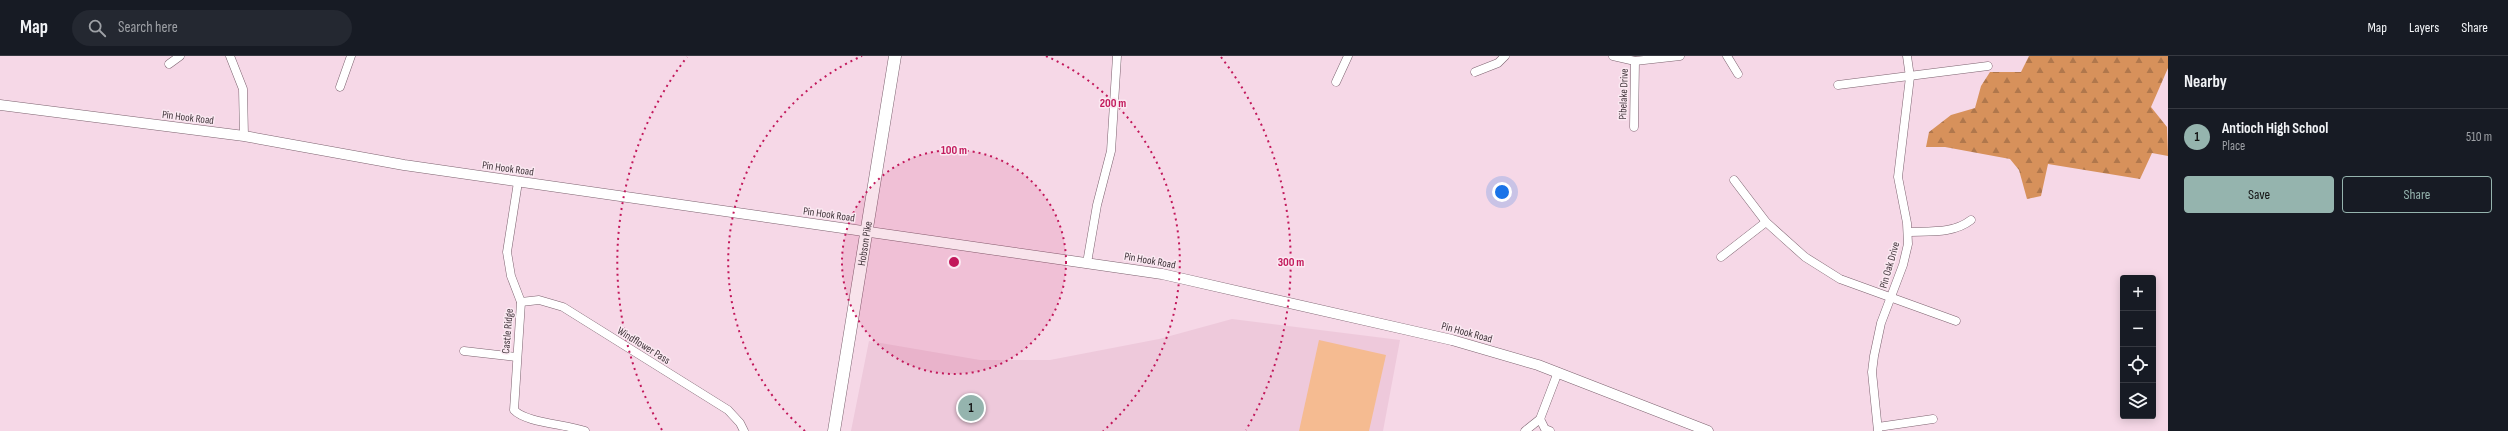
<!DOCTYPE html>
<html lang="en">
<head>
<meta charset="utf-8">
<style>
  :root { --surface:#171b24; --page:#242831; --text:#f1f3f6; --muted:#9ea1a6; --line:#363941; --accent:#95b4ae }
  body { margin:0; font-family:"Sofia Sans Condensed",sans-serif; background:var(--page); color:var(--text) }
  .controls { position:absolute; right:12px; bottom:12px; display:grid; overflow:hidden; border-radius:4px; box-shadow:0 2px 10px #0003 }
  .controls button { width:36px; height:36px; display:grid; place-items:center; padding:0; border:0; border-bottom:1px solid var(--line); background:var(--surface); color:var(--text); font:20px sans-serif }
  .you { position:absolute; left:1502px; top:136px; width:14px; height:14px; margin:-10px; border:3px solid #fff; border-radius:50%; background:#1a73e8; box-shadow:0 0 0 6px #1a73e833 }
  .badge { display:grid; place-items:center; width:26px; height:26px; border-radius:50%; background:var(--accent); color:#111; font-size:13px; font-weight:700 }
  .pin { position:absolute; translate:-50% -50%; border:2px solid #fff; box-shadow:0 1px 4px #0006 }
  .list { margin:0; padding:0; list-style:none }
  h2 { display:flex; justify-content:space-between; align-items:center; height:52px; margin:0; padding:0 16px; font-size:17px }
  h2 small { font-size:13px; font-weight:400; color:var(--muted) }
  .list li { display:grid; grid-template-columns:26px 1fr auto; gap:12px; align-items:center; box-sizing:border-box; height:56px; padding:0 16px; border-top:1px solid var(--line) }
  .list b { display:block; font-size:15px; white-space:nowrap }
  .list p { margin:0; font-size:13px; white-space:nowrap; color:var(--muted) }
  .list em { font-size:13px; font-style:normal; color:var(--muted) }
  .actions { display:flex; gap:8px; padding:12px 16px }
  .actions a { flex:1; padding:9px 0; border:1px solid var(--accent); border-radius:4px; text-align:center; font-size:14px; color:var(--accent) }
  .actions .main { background:var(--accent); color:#111 }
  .icon { flex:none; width:22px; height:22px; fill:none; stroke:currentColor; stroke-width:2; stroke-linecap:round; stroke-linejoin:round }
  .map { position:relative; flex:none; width:2168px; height:375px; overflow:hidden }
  header { display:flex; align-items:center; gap:24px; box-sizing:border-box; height:56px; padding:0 20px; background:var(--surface); border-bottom:1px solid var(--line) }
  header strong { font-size:19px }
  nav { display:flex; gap:22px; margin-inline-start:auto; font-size:14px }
  .search { width:280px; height:36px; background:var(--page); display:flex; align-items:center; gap:10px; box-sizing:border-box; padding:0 14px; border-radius:22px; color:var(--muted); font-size:15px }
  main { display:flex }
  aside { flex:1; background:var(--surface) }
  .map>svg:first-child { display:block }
  .built { fill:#eec9db }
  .forest { fill:url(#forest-firs) }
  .pitch { fill:#f5bb91 }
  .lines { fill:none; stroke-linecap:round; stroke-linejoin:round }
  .minor-casing { stroke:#7c626f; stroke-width:9 }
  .tertiary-casing { stroke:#7c626f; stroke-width:11 }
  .primary-casing { stroke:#7c626f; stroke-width:13 }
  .minor { stroke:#fff; stroke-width:8 }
  .tertiary { stroke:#fff; stroke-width:10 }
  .primary { stroke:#fff; stroke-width:12 }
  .ring { fill:none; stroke:#c2185b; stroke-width:2; stroke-dasharray:2 4 }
  .labels { text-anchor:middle; stroke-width:3; stroke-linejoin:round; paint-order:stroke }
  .street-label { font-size:11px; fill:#40343a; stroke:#fbe9f2 }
  .centre { fill:#c2185b; stroke:#fbe9f2; stroke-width:2 }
  .ring-label { font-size:12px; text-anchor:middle; font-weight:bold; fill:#c2185b; stroke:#fbe9f2; stroke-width:3; stroke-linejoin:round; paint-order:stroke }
</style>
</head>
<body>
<header>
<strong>Map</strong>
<div class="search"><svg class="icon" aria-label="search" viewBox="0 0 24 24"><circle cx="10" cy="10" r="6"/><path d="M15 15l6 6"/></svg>Search here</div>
<nav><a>Map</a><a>Layers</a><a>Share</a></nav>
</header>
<main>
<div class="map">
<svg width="2168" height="375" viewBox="0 0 2168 375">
  <defs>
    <pattern id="forest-firs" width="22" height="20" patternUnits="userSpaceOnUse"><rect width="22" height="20" fill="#d7915b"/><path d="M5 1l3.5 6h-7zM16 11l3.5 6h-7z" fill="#b0774c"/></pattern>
  </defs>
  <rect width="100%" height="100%" fill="#f6d8e7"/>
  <path class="built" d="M1232 263 1400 284 1383 375H851L869 285 980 304H1050L1159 283Z"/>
  <path class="forest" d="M2029 0H2168V12L2151 51 2167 71 2168 100 2152 97 2140 123 2048 108 2041 140 2027 143 2019 114 2010 103 1945 91H1926L1929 76 1951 59 1975 52 1981 30 1990 16H2021Z"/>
  <path class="pitch" d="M1319 284 1386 299 1369 375H1299Z"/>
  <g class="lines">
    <defs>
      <g id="minor">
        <path d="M230 0 243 33 244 80"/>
        <path d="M1613 0 1635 5 1680 0"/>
        <path d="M1727 0 1738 18"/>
        <path d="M169 8 180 0"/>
        <path d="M1475 16 1498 7 1505 0"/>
        <path d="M1336 26 1348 0"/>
        <path d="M1838 29 1988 10"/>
        <path d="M340 31 351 0"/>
        <path d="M1634 71 1635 5"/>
        <path d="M1734 124 1766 166 1805 201 1840 223 1956 265"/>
        <path d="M518 126 507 196 511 220 521 246 514 354C526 367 566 368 585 375"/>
        <path d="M1908 176C1929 175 1953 178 1971 164"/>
        <path d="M1721 201 1766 166"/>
        <path d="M1087 207 1097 149 1111 95 1117 0"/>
        <path d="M521 246 539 244 563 251 728 354 740 367 744 375"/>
        <path d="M464 295 516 301"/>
        <path d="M1540 363 1545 373 1550 375"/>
        <path d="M1878 371 1933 363"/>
        <path d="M1525 375 1540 363 1558 316"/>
        <path d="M1878 375 1872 316 1874 300 1881 267 1903 209 1908 188 1907 167 1898 121 1910 21 1907 0"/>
      </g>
      <path id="tertiary" d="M0 49 244 80 404 109 1162 218 1452 284 1538 309 1708 375"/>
      <g id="primary">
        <path id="s1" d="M834 375 895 0"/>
      </g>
    </defs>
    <use href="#minor" class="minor-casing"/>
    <use href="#tertiary" class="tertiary-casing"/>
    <use href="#primary" class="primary-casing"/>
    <use href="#minor" class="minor"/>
    <use href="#tertiary" class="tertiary"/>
    <use href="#primary" class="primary"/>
  </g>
  <circle cx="954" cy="206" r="112" fill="#c2185b" fill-opacity=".12"/>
  <g class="ring">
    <circle cx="954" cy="206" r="112"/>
    <path d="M805 375A225 225 0 0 1 862 0M1046 0A225 225 0 0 1 1103 375"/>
    <path d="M662 374A337 337 0 0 1 687 1M1221 1A337 337 0 0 1 1246 374"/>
  </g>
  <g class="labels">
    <g class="street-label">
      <text transform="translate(1623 38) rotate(-88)" y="4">Pibelake Drive</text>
      <text transform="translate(188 61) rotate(7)" y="4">Pin Hook Road</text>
      <text transform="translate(508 112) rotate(8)" y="4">Pin Hook Road</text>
      <text transform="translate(829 158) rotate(8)" y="4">Pin Hook Road</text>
      <text dy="4" stroke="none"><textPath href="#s1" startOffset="190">Hobson Pike</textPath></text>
      <text transform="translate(1150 204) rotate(10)" y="4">Pin Hook Road</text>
      <text transform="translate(1889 209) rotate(-74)" y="4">Pin Oak Drive</text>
      <text transform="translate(507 275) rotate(-85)" y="4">Castle Ridge</text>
      <text transform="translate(1467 276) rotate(15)" y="4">Pin Hook Road</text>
      <text transform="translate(644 289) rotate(32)" y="4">Windflower Pass</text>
    </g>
  </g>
  <circle cx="954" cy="206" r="6" class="centre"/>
  <g class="ring-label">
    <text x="1113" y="51">200 m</text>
    <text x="954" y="98">100 m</text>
    <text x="1291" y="210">300 m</text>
  </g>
</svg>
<div class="controls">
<button>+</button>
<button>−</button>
<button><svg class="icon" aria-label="locate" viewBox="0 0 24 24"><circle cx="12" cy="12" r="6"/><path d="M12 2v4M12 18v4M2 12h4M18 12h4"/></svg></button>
<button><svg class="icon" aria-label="layers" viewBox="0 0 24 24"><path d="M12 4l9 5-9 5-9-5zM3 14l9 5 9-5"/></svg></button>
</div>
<div class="you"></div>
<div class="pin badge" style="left:971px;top:352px">1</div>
</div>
<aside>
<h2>Nearby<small></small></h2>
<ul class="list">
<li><span class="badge">1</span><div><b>Antioch High School</b><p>Place</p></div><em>510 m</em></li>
</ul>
<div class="actions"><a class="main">Save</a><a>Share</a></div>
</aside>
</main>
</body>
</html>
